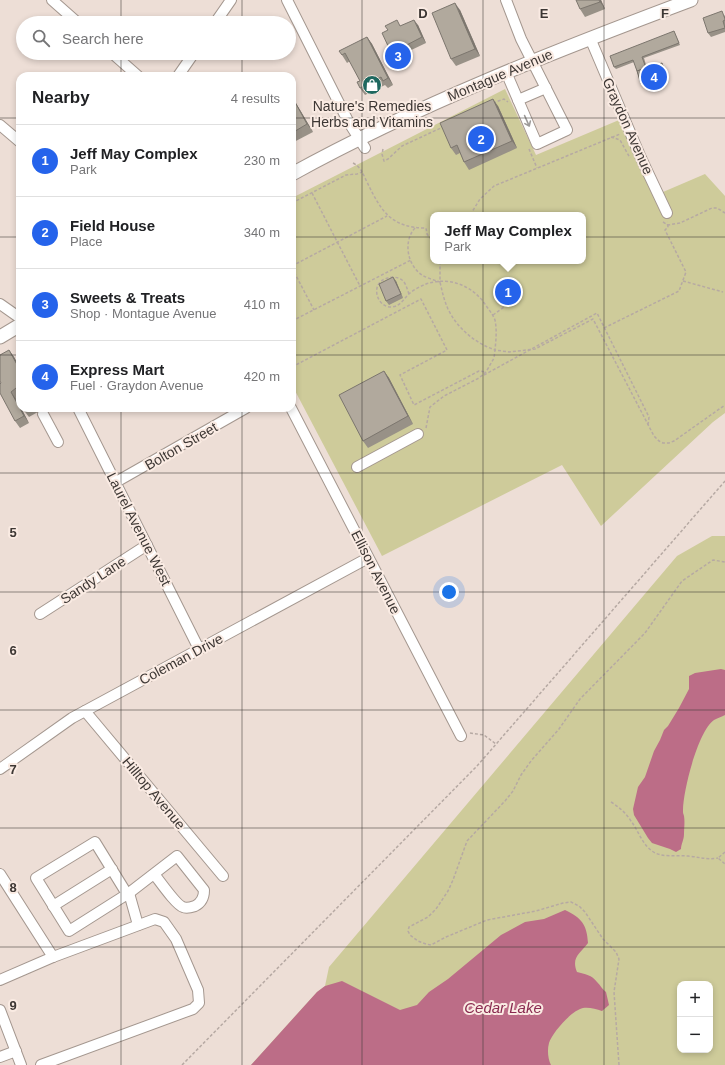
<!DOCTYPE html>
<html lang="en">
<head>
<meta charset="utf-8">
<style>
  :root { --surface:#fff; --page:#f6f6f6; --text:#202124; --muted:#757577; --line:#e0e0e0; --accent:#2563eb }
  body { margin:0; font-family:Arial,sans-serif; background:var(--page); color:var(--text) }
  .controls { position:absolute; right:12px; bottom:12px; display:grid; overflow:hidden; border-radius:8px; box-shadow:0 2px 6px #0003 }
  .controls button { width:36px; height:36px; display:grid; place-items:center; padding:0; border:0; border-bottom:1px solid var(--line); background:var(--surface); color:var(--text); font:20px sans-serif }
  .you { position:absolute; left:449px; top:592px; width:14px; height:14px; margin:-10px; border:3px solid #fff; border-radius:50%; background:#1a73e8; box-shadow:0 0 0 6px #1a73e833 }
  .badge { display:grid; place-items:center; width:26px; height:26px; border-radius:50%; background:var(--accent); color:#fff; font-size:13px; font-weight:700 }
  .pin { position:absolute; translate:-50% -50%; border:2px solid #fff; box-shadow:0 1px 4px #0006 }
  .popup { position:absolute; left:430px; top:212px; width:156px; height:52px; box-sizing:border-box; display:grid; place-content:center; border-radius:8px; background:var(--surface); filter:drop-shadow(0 1px 3px #0005); font-size:13px; white-space:nowrap; color:var(--muted) }
  .popup b { font-size:15px; color:var(--text) }
  .popup::after { content:''; position:absolute; left:50%; top:100%; margin-left:-8px; border:8px solid transparent; border-top-color:var(--surface) }
  .list { margin:0; padding:0; list-style:none }
  h2 { display:flex; justify-content:space-between; align-items:center; height:52px; margin:0; padding:0 16px; font-size:17px }
  h2 small { font-size:13px; font-weight:400; color:var(--muted) }
  .list li { display:grid; grid-template-columns:26px 1fr auto; gap:12px; align-items:center; box-sizing:border-box; height:72px; padding:0 16px; border-top:1px solid var(--line) }
  .list b { display:block; font-size:15px; white-space:nowrap }
  .list p { margin:0; font-size:13px; white-space:nowrap; color:var(--muted) }
  .list em { font-size:13px; font-style:normal; color:var(--muted) }
  .icon { flex:none; width:22px; height:22px; fill:none; stroke:currentColor; stroke-width:2; stroke-linecap:round; stroke-linejoin:round }
  .map { position:relative; flex:none; width:725px; height:1065px; overflow:hidden }
  .search { position:absolute; background:var(--surface); box-shadow:0 2px 6px #0003; left:16px; top:16px; width:280px; height:44px; display:flex; align-items:center; gap:10px; box-sizing:border-box; padding:0 14px; border-radius:22px; color:var(--muted); font-size:15px }
  .panel { position:absolute; background:var(--surface); box-shadow:0 2px 6px #0003; left:16px; top:72px; width:280px; height:340px; border-radius:12px }
  .map>svg:first-child { display:block }
  .green { fill:#cecb9a; fill-rule:evenodd }
  .water { fill:#bc6d87 }
  .lines { fill:none; stroke-linecap:round; stroke-linejoin:round }
  .minor-casing { stroke:#a4978f; stroke-width:12 }
  .major-casing { stroke:#a4978f; stroke-width:15 }
  .path { stroke:#b6a9a3; stroke-width:1.5; stroke-dasharray:3 2; stroke-linecap:butt }
  .minor { stroke:#fff; stroke-width:10 }
  .major { stroke:#fff; stroke-width:13 }
  .wall { fill:#989187 }
  .shaded-wall { fill:#7c766e }
  .building { fill:#b1a99d; stroke:#7c766e }
  .oneway { stroke:#9e9b9a }
  .grid { fill:none; stroke:#3d3734; stroke-width:1; stroke-opacity:0.55 }
  .labels { text-anchor:middle; stroke-width:4; stroke-linejoin:round; paint-order:stroke }
  .street-label { font-size:14px; fill:#3d3734; stroke:#faebe3 }
  .poi-label { font-size:14px; fill:#3d3734; stroke:#faebe3 }
  .water-label { font-size:15px; font-style:italic; fill:#892a50; stroke:#faebe3 }
  .grid-label { font-size:13px; text-anchor:middle; font-weight:bold; fill:#3d3734; stroke:#faebe3; stroke-width:4; stroke-linejoin:round; paint-order:stroke }
</style>
</head>
<body>
<div class="map">
<svg width="725" height="1065" viewBox="0 0 725 1065">
  <rect width="100%" height="100%" fill="#edded6"/>
  <g class="green">
    <path d="M505 89 536 155 619 120 656 195 705 174 725 196V413L713 422 601 526 562 465 382 556 292 385V198ZM433 215H583V261H433Z"/>
    <path d="M712 536H725V1065H251L317 992 325 986 329 967 677 556ZM680 984H710V1050H680Z"/>
  </g>
  <g class="water">
    <path d="M721 669 725 670V715C722 717 717 718 714 720 698 731 683 791 683 810 683 814 683 812 684 816 685 822 684 829 684 834 684 840 681 844 681 849L676 852 670 849 652 843 648 838 634 815 633 809 638 787 645 777 654 751 660 740 664 730 668 726 679 708 689 689V676L695 673Z"/>
    <path d="M565 910C582 918 587 925 588 943 580 954 571 957 577 972 585 974 592 975 597 982 601 986 602 989 606 992L609 1005 602 1011C596 1009 589 1007 583 1008 572 1010 552 1033 549 1043 547 1050 548 1059 551 1065H251L317 992 325 986 342 981 400 1010 417 1005 429 992 448 979 501 935 525 922 544 919Z"/>
  </g>
  <g class="lines">
    <defs>
      <g id="minor">
        <path d="M52 0 78 23"/>
        <path d="M287 0 348 121 365 148"/>
        <path d="M215 23 231 0"/>
        <path d="M590 38 641 158 667 213"/>
        <path d="M112 53 138 76"/>
        <path d="M506 72 537 144 567 130 521 39 506 0"/>
        <path d="M178 76 194 53"/>
        <path d="M518 100 546 88"/>
        <path d="M0 125 20 142"/>
        <path d="M0 304 20 318"/>
        <path d="M78 408 199 649"/>
        <path d="M291 408 461 736"/>
        <path d="M43 414 58 442"/>
        <path d="M357 467 418 434"/>
        <path d="M116 482 246 408"/>
        <path d="M40 614 147 545"/>
        <path d="M85 711 223 876"/>
        <path d="M0 769 72 718 368 558"/>
        <path d="M0 874 53 957"/>
        <path d="M129 893 177 856 204 890C204 897 201 903 195 906 192 907 187 909 183 907 176 905 159 880 154 874"/>
        <path d="M127 894 95 842 36 878 69 931 129 893 138 925"/>
        <path d="M53 906 112 869"/>
        <path d="M0 980 53 957 155 919 164 922 176 939 198 990 199 1003 193 1009 41 1065"/>
        <path d="M0 1010 21 1065"/>
        <path d="M0 1057 16 1051"/>
      </g>
      <g id="major">
        <path d="M292 174C419 104 555 51 691 0"/>
        <path d="M0 337 20 325"/>
      </g>
    </defs>
    <use href="#minor" class="minor-casing"/>
    <use href="#major" class="major-casing"/>
    <g class="path">
      <path d="M493 103 504 99 508 102"/>
      <path d="M611 137 620 140 630 158"/>
      <path d="M383 149 382 154 384 161 388 159 402 146 443 127"/>
      <path d="M529 149 537 168"/>
      <path d="M353 163C361 167 363 174 367 182 381 211 391 228 426 228L427 234 433 242"/>
      <path d="M312 193 360 286"/>
      <path d="M292 203 346 175 357 174 362 172"/>
      <path d="M473 215 472 212 480 199 494 186 620 134"/>
      <path d="M663 222 668 225 680 223 712 208H717L725 213"/>
      <path d="M415 228C403 241 407 265 422 275 427 278 434 280 440 282V261"/>
      <path d="M292 266 387 216"/>
      <path d="M292 268 314 310"/>
      <path d="M683 281 723 292"/>
      <path d="M409 294C407 289 406 283 402 280 394 274 379 278 377 288 375 297 382 308 392 307 401 306 404 298 410 293 415 289 421 286 426 284 450 276 474 286 487 307 490 311 493 315 495 320 497 330 496 340 495 350 475 343 457 328 448 309 444 300 442 291 440 282"/>
      <path d="M493 315 504 307"/>
      <path d="M292 321 411 260"/>
      <path d="M604 328 679 291 686 272 665 230 668 227 667 222"/>
      <path d="M292 367 421 299 447 350 400 375 414 405 479 371 486 372"/>
      <path d="M484 375 597 313 649 417 648 425"/>
      <path d="M426 428 430 407 444 396 479 378 486 372 494 358 495 350 509 352 535 349 593 319 654 436 659 441 663 443H669L674 441 725 405"/>
      <path d="M470 733 484 735 496 744"/>
      <path d="M611 802C619 807 626 813 631 821 638 830 642 844 652 851 661 858 677 855 688 856 699 857 707 860 718 858"/>
      <path d="M725 852 718 858 725 864"/>
      <path d="M182 1065 477 766 725 481"/>
      <path d="M619 1065 614 992 619 959 616 952 603 939 585 912 579 906 571 902 563 903 536 911 487 920 446 937 431 945 426 944 418 941 410 935 408 931 409 927 428 917 436 909 448 891 453 880 467 841 505 801 513 791 521 775 531 761 559 729 580 699 645 633 682 581 713 560 725 562"/>
    </g>
    <use href="#minor" class="minor"/>
    <use href="#major" class="major"/>
  </g>
  <g class="wall">
    <path d="M601 0 605 9 585 17 580 9Z"/>
    <path d="M460 10 480 56 456 66 451 59Z"/>
    <path d="M725 15V32L711 37 708 33Z"/>
    <path d="M418 25 426 43 405 53 402 49 393 53 389 48 401 26Z"/>
    <path d="M674 31 680 45 644 58 647 68 662 63 664 67 668 79 644 87 641 84 634 62 616 69 614 67Z"/>
    <path d="M367 37 372 44 393 85 388 88 385 85 365 95 360 88V81L350 61 347 63 342 55Z"/>
    <path d="M295 102 300 110 313 132 292 143V104Z"/>
    <path d="M498 106 517 148 469 170 464 162 460 153 456 155 451 148Z"/>
    <path d="M396 281 403 298 389 305 386 301Z"/>
    <path d="M9 350 14 357 20 368V397L16 399 20 406V408H21L29 423 20 428 15 421 1 383Z"/>
    <path d="M384 371 389 378 413 424 368 448 363 441Z"/>
    <path d="M22 408H45L29 417Z"/>
  </g>
  <g class="shaded-wall">
    <path d="M599 0H601L605 9 600 2Z"/>
    <path d="M455 3 460 10 480 56 475 49Z"/>
    <path d="M414 20 418 25 426 43 422 37Z"/>
    <path d="M367 37 372 44 393 85 388 78Z"/>
    <path d="M493 99 498 106 517 148 512 141Z"/>
    <path d="M295 102 300 110 313 132 307 124Z"/>
    <path d="M393 277 396 281 403 298 401 294Z"/>
    <path d="M9 350 14 357 20 368V370Z"/>
    <path d="M384 371 389 378 413 424 408 416Z"/>
    <path d="M11 392 16 399 20 406V408H21L29 423 24 416Z"/>
  </g>
  <g class="building">
    <path d="M576 0H599L600 2 580 9Z"/>
    <path d="M455 3 475 49 451 59 432 13Z"/>
    <path d="M722 11 725 19V20L723 21 725 28 708 33 703 18Z"/>
    <path d="M397 20 400 26 414 20 422 37 401 48 399 43 389 48 382 33 388 30 385 26Z"/>
    <path d="M674 31 679 43 642 57 646 68 637 71 633 60 614 67 610 56Z"/>
    <path d="M367 37 388 78 383 81 381 77 360 88 357 82 360 81 345 53 342 55 339 51Z"/>
    <path d="M662 63 666 75 641 84 637 71Z"/>
    <path d="M493 99 512 141 464 162 457 145 451 148 440 123Z"/>
    <path d="M295 102 307 124 292 133V104Z"/>
    <path d="M393 277 401 294 386 301 379 284Z"/>
    <path d="M9 350 20 370V395L16 388 11 392 24 416 15 421 0 393V384L1 383 0 381V355Z"/>
    <path d="M384 371 408 416 363 441 339 395Z"/>
  </g>
  <defs><path id="oneway-shaft" d="M-6 0H5M1.5-3L5.5 0L1.5 3" fill="none" stroke-width="1.6" stroke-linecap="round" stroke-linejoin="round"/></defs>
  <use class="oneway" href="#oneway-shaft" transform="translate(527 121) rotate(66)"/>
  <path class="grid" d="M121 0V23M242 0V23M362 0V1065M483 0V1065M604 0V1065M121 53V76M242 53V76M0 118H20M292 118H725M0 237H20M292 237H725M0 355H20M292 355H725M121 408V1065M242 408V1065M0 473H725M0 592H725M0 710H725M0 828H725M0 947H725"/>
  <defs>
    <symbol id="shop-disc" viewBox="-11 -11 22 22"><circle r="9.5" fill="#1f685f" stroke="#faebe3"/><path d="M-5-2.5h2.3a2.7 3.5 0 0 1 5.4 0H5L5.5 6h-11ZM-1.5-2.5h3a1.5 2.3 0 0 0-3 0Z" fill="#fff"/></symbol>
  </defs>
  <g fill-rule="evenodd">
    <use href="#shop-disc" x="361" y="74" width="22" height="22"/>
  </g>
  <g class="labels">
    <g class="street-label">
      <text transform="translate(500 75) rotate(-23)" y="5">Montague Avenue</text>
      <text transform="translate(628 126) rotate(66)" y="5">Graydon Avenue</text>
      <text transform="translate(181 446) rotate(-30)" y="5">Bolton Street</text>
      <text transform="translate(139 529) rotate(63)" y="5">Laurel Avenue West</text>
      <text transform="translate(376 572) rotate(63)" y="5">Ellison Avenue</text>
      <text transform="translate(93 580) rotate(-33)" y="5">Sandy Lane</text>
      <text transform="translate(181 659) rotate(-28)" y="5">Coleman Drive</text>
      <text transform="translate(154 793) rotate(50)" y="5">Hilltop Avenue</text>
    </g>
    <g class="poi-label">
      <text x="372" y="111">Nature's Remedies<tspan x="372" dy="16">Herbs and Vitamins</tspan></text>
    </g>
    <g class="water-label">
      <text x="503" y="1013">Cedar Lake</text>
    </g>
  </g>
  <g class="grid-label">
    <text x="423" y="18">D</text>
    <text x="544" y="18">E</text>
    <text x="665" y="18">F</text>
    <text x="13" y="537">5</text>
    <text x="13" y="655">6</text>
    <text x="13" y="774">7</text>
    <text x="13" y="892">8</text>
    <text x="13" y="1010">9</text>
  </g>
</svg>
<div class="controls">
<button>+</button>
<button>−</button>
</div>
<div class="you"></div>
<div class="pin badge" style="left:508px;top:292px">1</div>
<div class="popup"><b>Jeff May Complex</b>Park</div>
<div class="pin badge" style="left:481px;top:139px">2</div>
<div class="pin badge" style="left:398px;top:56px">3</div>
<div class="pin badge" style="left:654px;top:77px">4</div>
<div class="search"><svg class="icon" aria-label="search" viewBox="0 0 24 24"><circle cx="10" cy="10" r="6"/><path d="M15 15l6 6"/></svg>Search here</div>
<section class="panel">
<h2>Nearby<small>4 results</small></h2>
<ul class="list">
<li><span class="badge">1</span><div><b>Jeff May Complex</b><p>Park</p></div><em>230 m</em></li>
<li><span class="badge">2</span><div><b>Field House</b><p>Place</p></div><em>340 m</em></li>
<li><span class="badge">3</span><div><b>Sweets &amp; Treats</b><p>Shop · Montague Avenue</p></div><em>410 m</em></li>
<li><span class="badge">4</span><div><b>Express Mart</b><p>Fuel · Graydon Avenue</p></div><em>420 m</em></li>
</ul>
</section>
</div>
</body>
</html>
